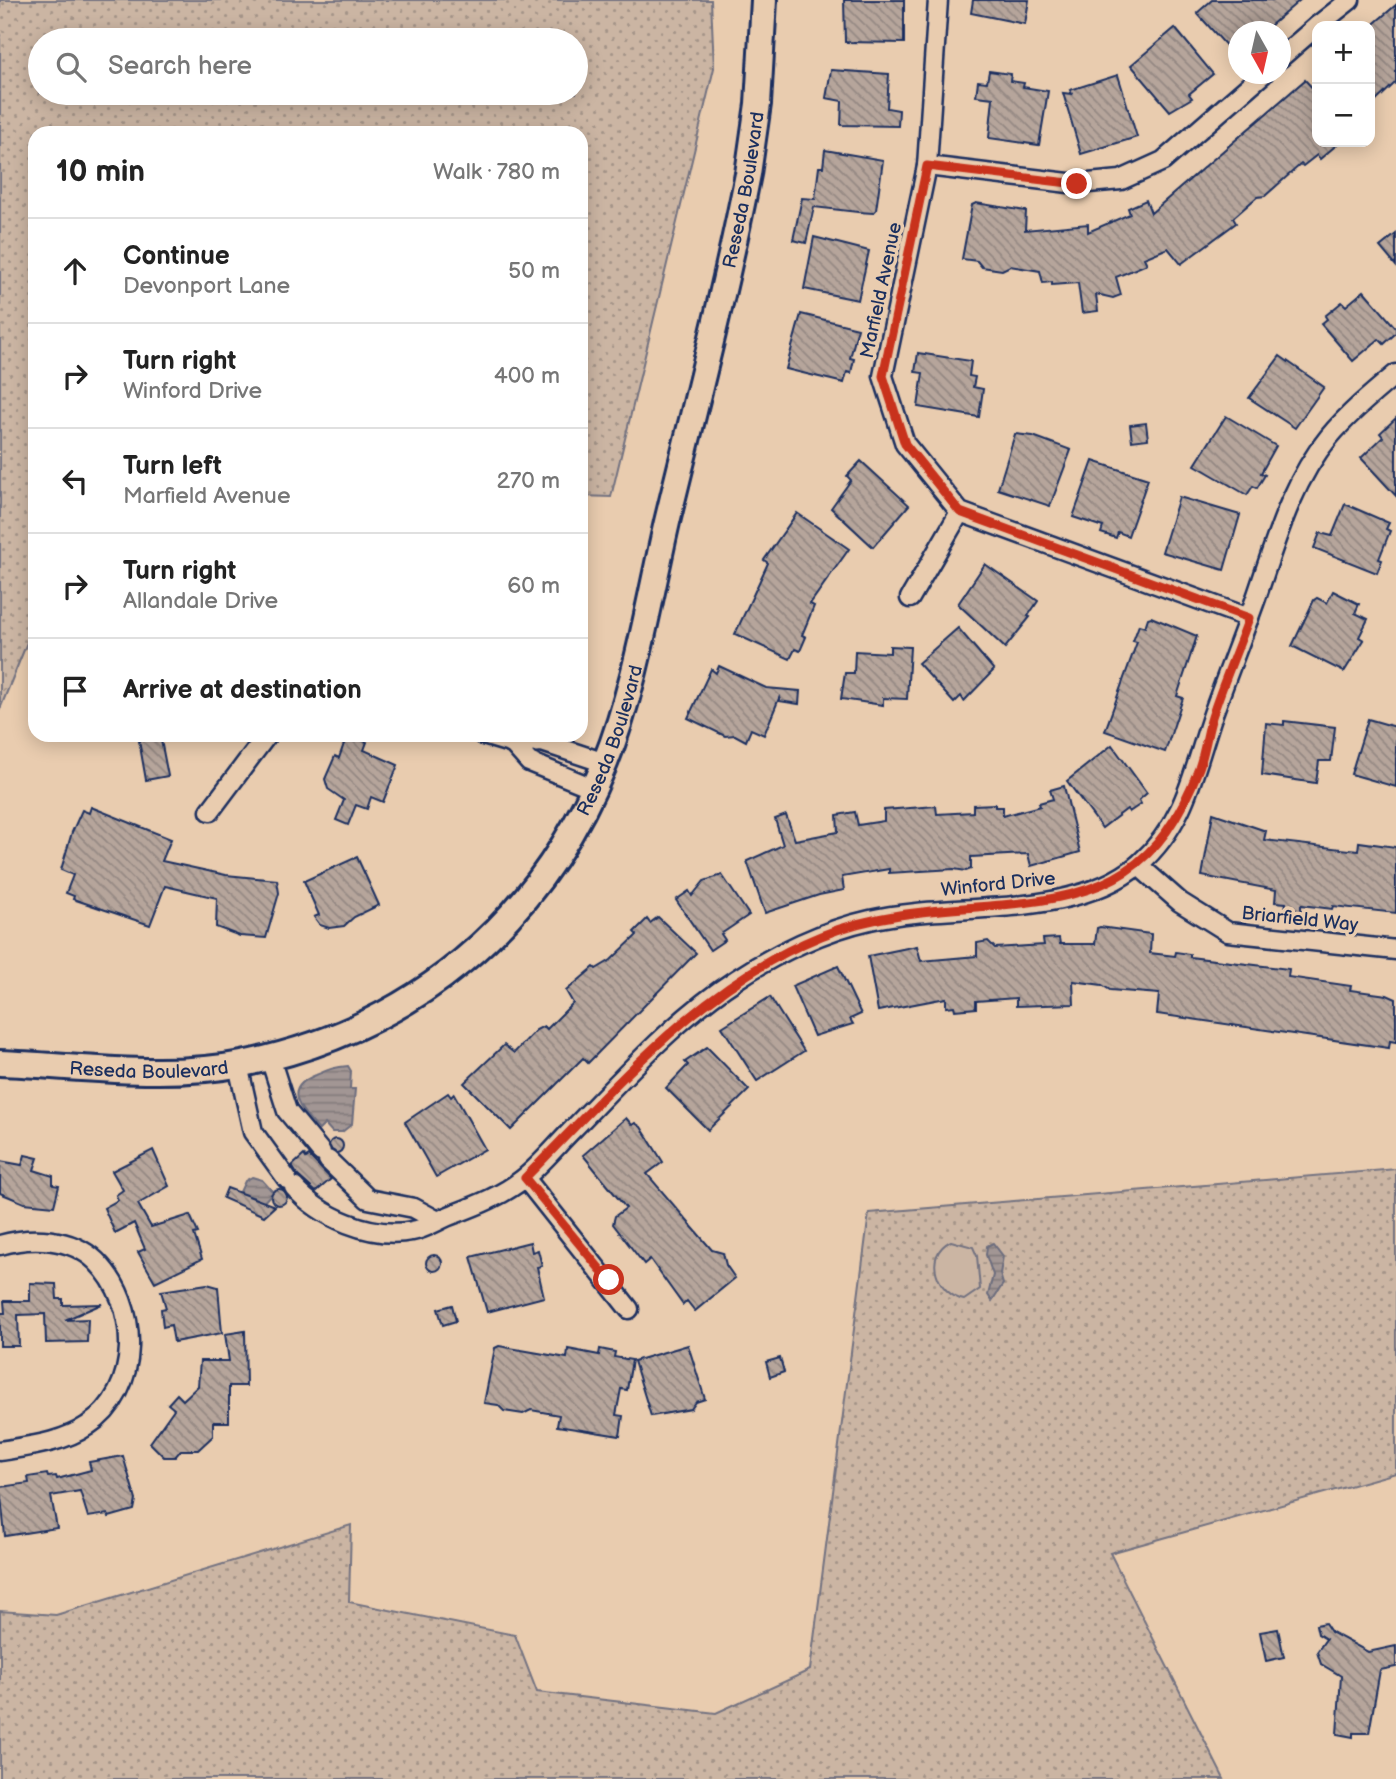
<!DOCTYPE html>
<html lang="en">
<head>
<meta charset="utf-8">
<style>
  :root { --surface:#fff; --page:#f2f2f2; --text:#222; --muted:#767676; --line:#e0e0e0 }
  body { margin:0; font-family:"Balsamiq Sans",sans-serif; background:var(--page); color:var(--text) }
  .controls { position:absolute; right:21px; top:21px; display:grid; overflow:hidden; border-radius:14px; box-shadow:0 4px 18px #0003 }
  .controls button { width:63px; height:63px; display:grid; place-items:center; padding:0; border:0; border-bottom:2px solid var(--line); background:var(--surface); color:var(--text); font:35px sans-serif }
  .compass { position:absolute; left:1228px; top:21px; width:63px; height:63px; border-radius:50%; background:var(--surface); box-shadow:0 4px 18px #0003; rotate:172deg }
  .stop { position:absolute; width:21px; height:21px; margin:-16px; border:5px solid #c8321e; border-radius:50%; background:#fff }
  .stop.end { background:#c8321e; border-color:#fff; box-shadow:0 2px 7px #0008 }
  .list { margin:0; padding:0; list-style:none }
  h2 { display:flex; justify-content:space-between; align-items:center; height:91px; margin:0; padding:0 28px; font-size:30px }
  h2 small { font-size:23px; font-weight:400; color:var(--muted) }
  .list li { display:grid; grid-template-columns:46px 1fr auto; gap:21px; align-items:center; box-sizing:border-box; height:105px; padding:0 28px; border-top:2px solid var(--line) }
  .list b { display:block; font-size:26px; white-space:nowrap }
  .list p { margin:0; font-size:23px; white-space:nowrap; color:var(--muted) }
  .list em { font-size:23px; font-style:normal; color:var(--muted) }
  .icon { flex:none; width:38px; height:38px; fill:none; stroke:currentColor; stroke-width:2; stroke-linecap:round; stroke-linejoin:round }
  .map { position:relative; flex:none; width:1396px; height:1779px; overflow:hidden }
  .search { position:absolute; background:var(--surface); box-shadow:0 4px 18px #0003; left:28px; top:28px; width:560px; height:77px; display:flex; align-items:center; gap:18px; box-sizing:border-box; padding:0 24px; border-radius:38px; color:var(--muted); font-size:26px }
  .panel { position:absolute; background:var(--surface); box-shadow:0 4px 18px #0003; left:28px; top:126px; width:560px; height:616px; border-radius:21px }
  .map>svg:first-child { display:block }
  .grass { fill:url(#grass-dots); stroke:#737280; stroke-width:2; fill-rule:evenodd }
  .pitch { fill:#cbb5a3; stroke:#737280; stroke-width:2 }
  .water { fill:url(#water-rules); stroke:#6c6d7e; stroke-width:2 }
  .building { fill:url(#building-back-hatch); stroke:#1b2f5e; stroke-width:2 }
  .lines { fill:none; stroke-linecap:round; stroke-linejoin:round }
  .minor-casing { stroke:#1b2f5e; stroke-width:23 }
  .secondary-casing { stroke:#1b2f5e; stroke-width:30 }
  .minor { stroke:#e9ccaf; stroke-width:18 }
  .secondary { stroke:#e9ccaf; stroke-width:24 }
  .route { stroke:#c8321e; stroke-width:9 }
  .labels { text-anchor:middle; stroke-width:7; stroke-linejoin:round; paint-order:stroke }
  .street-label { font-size:19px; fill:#1b2f5e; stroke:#e9ccaf }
</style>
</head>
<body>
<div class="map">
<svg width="1396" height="1779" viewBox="0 0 1396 1779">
  <defs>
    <pattern id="grass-dots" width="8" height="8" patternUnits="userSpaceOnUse" patternTransform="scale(1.75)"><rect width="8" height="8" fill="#cbb5a3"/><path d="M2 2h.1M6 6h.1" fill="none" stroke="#a49488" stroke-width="1.8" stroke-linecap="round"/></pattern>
    <pattern id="water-rules" width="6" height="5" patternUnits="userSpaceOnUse" patternTransform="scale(1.75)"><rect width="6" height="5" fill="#a29694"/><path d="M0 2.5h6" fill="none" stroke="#837b7c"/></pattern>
    <pattern id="building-back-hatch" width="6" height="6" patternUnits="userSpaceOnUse" patternTransform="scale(1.75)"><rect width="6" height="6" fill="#b6a59b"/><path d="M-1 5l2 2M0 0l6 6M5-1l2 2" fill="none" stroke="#938782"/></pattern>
  </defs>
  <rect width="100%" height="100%" fill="#e9ccaf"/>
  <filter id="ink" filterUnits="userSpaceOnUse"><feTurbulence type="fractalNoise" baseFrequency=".0143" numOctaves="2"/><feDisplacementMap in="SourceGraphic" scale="14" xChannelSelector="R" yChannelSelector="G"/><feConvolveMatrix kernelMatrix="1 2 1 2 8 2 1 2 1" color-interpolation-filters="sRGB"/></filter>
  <g filter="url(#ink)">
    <g class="grass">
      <path d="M0 0H711L714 68 611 497 581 496V133H35V623L0 709ZM576 40V93H40V40Z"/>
      <path d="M1396 1169V1473L1110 1553 1224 1779H0V1611L56 1615 351 1525 349 1602 515 1635 537 1692 716 1713 810 1670 869 1213Z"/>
    </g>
    <path class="pitch" d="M951 1241 973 1247 977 1256 980 1289 964 1300C937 1294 922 1255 951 1241Z"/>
    <g class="water">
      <path d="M348 1066 351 1071 350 1089H355L352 1124 342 1132H332L325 1124 319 1130C301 1110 280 1089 316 1075 328 1070 333 1067 348 1066Z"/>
      <path d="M252 1177 262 1180 273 1192 261 1205 251 1201 253 1197 239 1194 245 1181Z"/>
      <path d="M993 1243 1003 1256 1000 1274 1003 1284 992 1301 988 1295 993 1275 986 1255 987 1246Z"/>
    </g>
    <g class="building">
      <path d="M844 0H904V43L845 42Z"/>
      <path d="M973 0H1029L1025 24 971 13Z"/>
      <path d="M1212 0H1300L1263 32H1238V59L1197 13Z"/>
      <path d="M1396 5V82L1370 107V27Z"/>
      <path d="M1175 28 1213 74 1189 94 1192 98 1170 111 1131 65Z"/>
      <path d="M831 70 889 74 887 108 899 110 898 126 841 125 842 101 826 98Z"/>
      <path d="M989 71 1011 74 1010 81 1024 83 1023 87 1048 91 1039 145 989 138 993 98 976 96 978 81 987 82Z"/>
      <path d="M1118 75 1137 137 1081 154 1063 93 1072 94 1070 90Z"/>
      <path d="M1305 80 1317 93V142H1340L1320 159 1317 155 1303 166 1301 164 1265 196 1257 197 1233 218 1236 223 1181 264 1168 248 1144 258 1147 264 1116 277 1121 295 1113 298 1096 294 1098 311 1082 313 1078 283 1052 285V282L1043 283 1040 271 1010 266 1002 270 982 267 977 261 962 259 972 205 976 203 1026 211 1025 230 1088 224V232L1130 214 1128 208 1146 200 1151 213Z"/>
      <path d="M825 150 883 160 876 210 873 213 858 212 814 207 806 243 793 240 802 198 815 199 819 167H823Z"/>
      <path d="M1396 234V266L1380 247Z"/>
      <path d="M814 237 869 251 858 300 804 289Z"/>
      <path d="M1364 291 1396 328V333L1384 344 1379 339 1353 361 1321 324 1327 319 1325 316 1342 302 1346 306Z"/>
      <path d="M801 314 858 328 850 358 854 359 851 373 847 372 844 383 786 369Z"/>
      <path d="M918 353 971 361 969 376 975 377 973 387 983 389 979 417 918 407 923 373 915 372Z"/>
      <path d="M1280 356 1324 387 1295 428 1249 398Z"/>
      <path d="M1226 416 1276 446 1261 473 1265 475 1257 488 1253 486 1247 495 1195 465Z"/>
      <path d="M1396 418V496L1361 458 1383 437 1380 433Z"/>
      <path d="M1146 423 1148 439 1132 441 1130 425Z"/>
      <path d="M1015 434 1033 436 1071 450 1050 506 998 489Z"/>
      <path d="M861 461 909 505 873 547 831 508 851 480 847 476Z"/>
      <path d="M1093 461 1148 479 1128 536 1118 532 1116 538 1101 533 1103 527 1073 517Z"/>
      <path d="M1179 497 1240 515 1224 570 1162 552Z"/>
      <path d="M1345 504 1389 523 1386 529 1390 531 1379 559 1382 560 1377 573 1314 548 1320 533 1332 536Z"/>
      <path d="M797 513 849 549 810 604 814 606 802 635 806 637 800 651 795 649 790 659 735 634 768 563 764 560Z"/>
      <path d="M985 564 1038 601 1028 616 1030 617 1005 648 958 604Z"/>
      <path d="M1333 591 1359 604 1355 613 1368 619 1359 637 1364 640 1344 672 1292 646 1314 600 1317 598 1327 603Z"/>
      <path d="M1151 617 1197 636 1177 696 1183 698 1165 752 1105 731 1137 642 1133 641 1139 625 1145 627 1148 618Z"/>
      <path d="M958 628 994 670 964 701 961 696 954 703 918 663Z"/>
      <path d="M890 646 910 647 907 699 883 698V705L841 699 845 673H854L855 651 890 653Z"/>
      <path d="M719 666 766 688 800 691 799 704 779 701 780 696 764 735 751 729 746 741 735 735 725 736 688 718 711 669 716 673Z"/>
      <path d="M1368 719 1396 727V787L1351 774Z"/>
      <path d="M1284 721 1335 727 1331 761H1319L1316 783 1262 775 1266 723 1284 725Z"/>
      <path d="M138 735H160L168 776 146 780Z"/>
      <path d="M347 735 367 742 364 750 398 765 383 802 371 797 367 809 356 805 348 825 336 820 344 800 328 789 325 779 335 756 339 758Z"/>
      <path d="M1112 745 1147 793 1139 800 1141 804 1129 812 1127 809 1102 828 1067 781Z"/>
      <path d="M1064 786 1080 852 1031 866 1028 854 971 857V869L966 871 954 869 889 873V869L842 877 844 890 819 895 765 913 747 861 783 845 775 819 786 815 795 840 838 832 837 815 855 812 858 825 884 821V810L936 806 937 814 973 812V805L995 804V807H1003V816L1040 806 1039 803 1053 799 1050 790Z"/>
      <path d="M91 807 171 839 162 861 226 875 277 880 279 893 266 938 240 936 216 927 217 898 165 886 150 925 73 899 74 896 66 893 73 875 61 870 72 832 82 810 89 813Z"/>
      <path d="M1213 813 1266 831 1264 840 1358 851 1359 842 1396 847V913L1333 906 1332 909 1301 905V911L1285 909 1286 903 1275 902 1276 890 1202 876Z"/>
      <path d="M357 857 379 905 354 917 344 926 329 928 320 925 314 917 319 915 304 881Z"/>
      <path d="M722 875 749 915 721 934 725 940 710 950 676 900 689 891 692 896 704 881Z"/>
      <path d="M658 917 696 953 588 1063 583 1058 511 1130 464 1083 504 1045 514 1053 536 1030 544 1026 547 1029 573 1003 566 991 594 967 596 969 611 960 637 935 634 932 647 919 650 923Z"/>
      <path d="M1100 927 1151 934 1150 953 1175 956 1176 952 1190 954V957L1289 969 1288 977 1351 986 1350 990 1387 995 1396 999V1042L1390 1041 1389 1048 1157 1014 1159 994 1110 990 1102 985 1073 981 1074 1004 1016 1006V998L976 1001V1008L955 1010 954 1006 946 1007V998L878 1011 868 956 917 946 921 961 977 956V943L988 941 995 948 1044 945 1043 939 1059 938 1060 944H1095L1097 928Z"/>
      <path d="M838 966 861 1014 850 1019 853 1024 814 1036 792 986Z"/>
      <path d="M770 997 804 1051 757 1081 722 1027Z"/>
      <path d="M707 1047 749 1090 708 1130 666 1088 688 1065 685 1062Z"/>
      <path d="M448 1093 451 1097 454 1094 485 1149 436 1177 405 1122Z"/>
      <path d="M626 1118 632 1125 635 1123 641 1127 663 1162 647 1174 712 1250 723 1253 726 1265 735 1278 695 1311 687 1301 683 1305 650 1259 644 1264 613 1224 615 1216 626 1208 583 1155Z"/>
      <circle cx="336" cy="1146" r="7"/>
      <path d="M153 1150 169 1186 138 1204 151 1227 190 1215 198 1233 194 1234 202 1259 155 1282 138 1252 145 1249 134 1223 115 1233 104 1208 118 1200 116 1195 123 1190 112 1171Z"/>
      <path d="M25 1155 38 1158 34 1170 53 1176V1185L59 1186 54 1206 24 1203 0 1193V1161L22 1165Z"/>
      <path d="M304 1155 306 1158 309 1156 331 1179 316 1192 298 1176 292 1166Z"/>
      <path d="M227 1188 275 1206 264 1216 223 1198Z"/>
      <circle cx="279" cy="1197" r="8"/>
      <path d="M530 1242 532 1252 538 1250 542 1266 537 1267 544 1297 487 1312 471 1257Z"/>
      <circle cx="434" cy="1263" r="8"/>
      <path d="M30 1283 56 1284 57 1299H63V1305L102 1304 65 1320 88 1319 87 1342 46 1343 45 1314 18 1315 19 1346H0V1313H5L4 1301H30Z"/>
      <path d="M207 1284 218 1287 222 1333 174 1342 171 1325 163 1327 161 1309 166 1308 161 1291Z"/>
      <path d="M452 1305 456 1321 443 1325 438 1309Z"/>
      <path d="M245 1331 246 1386H229V1422H213V1436L198 1450H181L175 1457H164L150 1443 174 1409 168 1404 177 1394 183 1400 198 1386 200 1361H229L225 1334Z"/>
      <path d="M688 1345 705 1399 696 1402 691 1409 651 1416 634 1361Z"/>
      <path d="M499 1346 567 1358 568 1349 599 1355 600 1349 615 1352 614 1357 632 1360 627 1390 621 1389 616 1415 623 1416 620 1436 557 1426 559 1415 531 1410 523 1414 504 1411 498 1405 484 1403 495 1348Z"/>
      <path d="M780 1358 784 1372 770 1377 766 1362Z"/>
      <path d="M123 1456 136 1500 134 1510 109 1517 108 1514 88 1517 80 1491 51 1496 57 1528 5 1536 0 1487 29 1483 28 1477 47 1474 48 1477 56 1476 57 1479 91 1470 89 1462Z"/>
      <path d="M1325 1623 1331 1632 1368 1652 1396 1646V1667L1380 1670 1369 1733H1353V1737L1337 1734 1341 1676 1321 1664 1317 1652 1326 1639 1318 1634 1316 1625Z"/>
      <path d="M1278 1629 1284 1657 1266 1661 1260 1632Z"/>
    </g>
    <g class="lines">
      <defs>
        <g id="minor">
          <path d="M938 0 927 166 883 376 905 444 960 512 1249 618"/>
          <path d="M1317 26 1350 0"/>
          <path d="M1280 58 1317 26"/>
          <path d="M927 166 1077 184 1121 180 1163 161 1263 74"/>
          <path d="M910 598 960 512"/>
          <path d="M483 735 513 744"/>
          <path d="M593 788 529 762 513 744 542 742 605 763"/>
          <path d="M210 811 267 735"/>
          <path d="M1138 865 1180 902 1228 932 1396 950"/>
          <path d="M270 1058 287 1111 321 1152"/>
          <path d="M238 1065 253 1132 287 1179"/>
          <path d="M328 1160 368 1199 414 1208 436 1220"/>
          <path d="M525 1178 629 1309"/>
          <path d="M294 1187C320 1217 371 1239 412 1231 426 1229 441 1218 454 1214 478 1205 503 1195 523 1179 541 1165 556 1146 572 1130 623 1078 675 1019 737 979 776 953 825 930 870 920 952 901 1072 921 1139 864 1186 823 1194 769 1213 714 1227 675 1242 637 1256 598 1275 543 1291 483 1329 437 1348 414 1373 393 1396 374"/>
          <path d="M0 1245C31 1236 71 1237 96 1261 141 1305 142 1391 87 1426 62 1443 29 1446 0 1451"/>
        </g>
        <g id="secondary">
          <path id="s1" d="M0 1063C79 1066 164 1079 242 1064 412 1030 540 923 605 763 635 689 649 601 667 522 695 406 725 291 748 174L758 104 764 0"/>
        </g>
      </defs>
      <use href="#minor" class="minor-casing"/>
      <use href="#secondary" class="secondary-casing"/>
      <use href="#minor" class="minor"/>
      <use href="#secondary" class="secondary"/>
    </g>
  </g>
  <g class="lines" filter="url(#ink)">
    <path class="route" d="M609 1280 525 1178C615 1087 700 985 821 936 879 912 941 910 1002 905 1108 896 1160 870 1199 768 1205 751 1207 733 1212 717 1223 683 1237 651 1249 618L960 512 905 444 883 376 927 166 1077 184"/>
  </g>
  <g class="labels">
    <g class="street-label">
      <text dy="7" stroke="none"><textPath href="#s1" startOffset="1325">Reseda Boulevard</textPath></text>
      <text transform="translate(880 290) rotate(-78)" y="7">Marfield Avenue</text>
      <text dy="7" stroke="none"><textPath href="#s1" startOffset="758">Reseda Boulevard</textPath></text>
      <text transform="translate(998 883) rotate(-6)" y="7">Winford Drive</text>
      <text transform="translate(1300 918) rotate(6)" y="7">Briarfield Way</text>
      <text dy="7" stroke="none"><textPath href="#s1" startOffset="149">Reseda Boulevard</textPath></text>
    </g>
  </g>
</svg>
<div class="controls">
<button>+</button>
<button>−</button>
</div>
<svg class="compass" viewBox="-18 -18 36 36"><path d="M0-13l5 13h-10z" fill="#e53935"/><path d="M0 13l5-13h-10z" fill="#767676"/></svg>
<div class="stop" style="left:609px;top:1280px"></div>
<div class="stop end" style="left:1077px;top:184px"></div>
<div class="search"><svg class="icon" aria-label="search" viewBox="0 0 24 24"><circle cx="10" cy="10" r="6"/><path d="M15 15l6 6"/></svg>Search here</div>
<section class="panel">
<h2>10 min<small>Walk · 780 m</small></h2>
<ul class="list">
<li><svg class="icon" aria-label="ahead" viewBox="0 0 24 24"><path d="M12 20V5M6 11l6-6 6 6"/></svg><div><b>Continue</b><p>Devonport Lane</p></div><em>50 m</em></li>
<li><svg class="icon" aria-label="right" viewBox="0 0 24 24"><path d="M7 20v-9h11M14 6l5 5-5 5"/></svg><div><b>Turn right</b><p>Winford Drive</p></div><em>400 m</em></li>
<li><svg class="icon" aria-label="left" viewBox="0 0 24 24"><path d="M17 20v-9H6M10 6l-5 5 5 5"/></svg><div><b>Turn left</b><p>Marfield Avenue</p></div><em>270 m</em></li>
<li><svg class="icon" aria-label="right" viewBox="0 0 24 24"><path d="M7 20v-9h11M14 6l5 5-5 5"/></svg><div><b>Turn right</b><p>Allandale Drive</p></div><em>60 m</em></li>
<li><svg class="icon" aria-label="arrive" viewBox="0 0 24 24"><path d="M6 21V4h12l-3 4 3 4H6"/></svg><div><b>Arrive at destination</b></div></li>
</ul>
</section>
</div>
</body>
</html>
